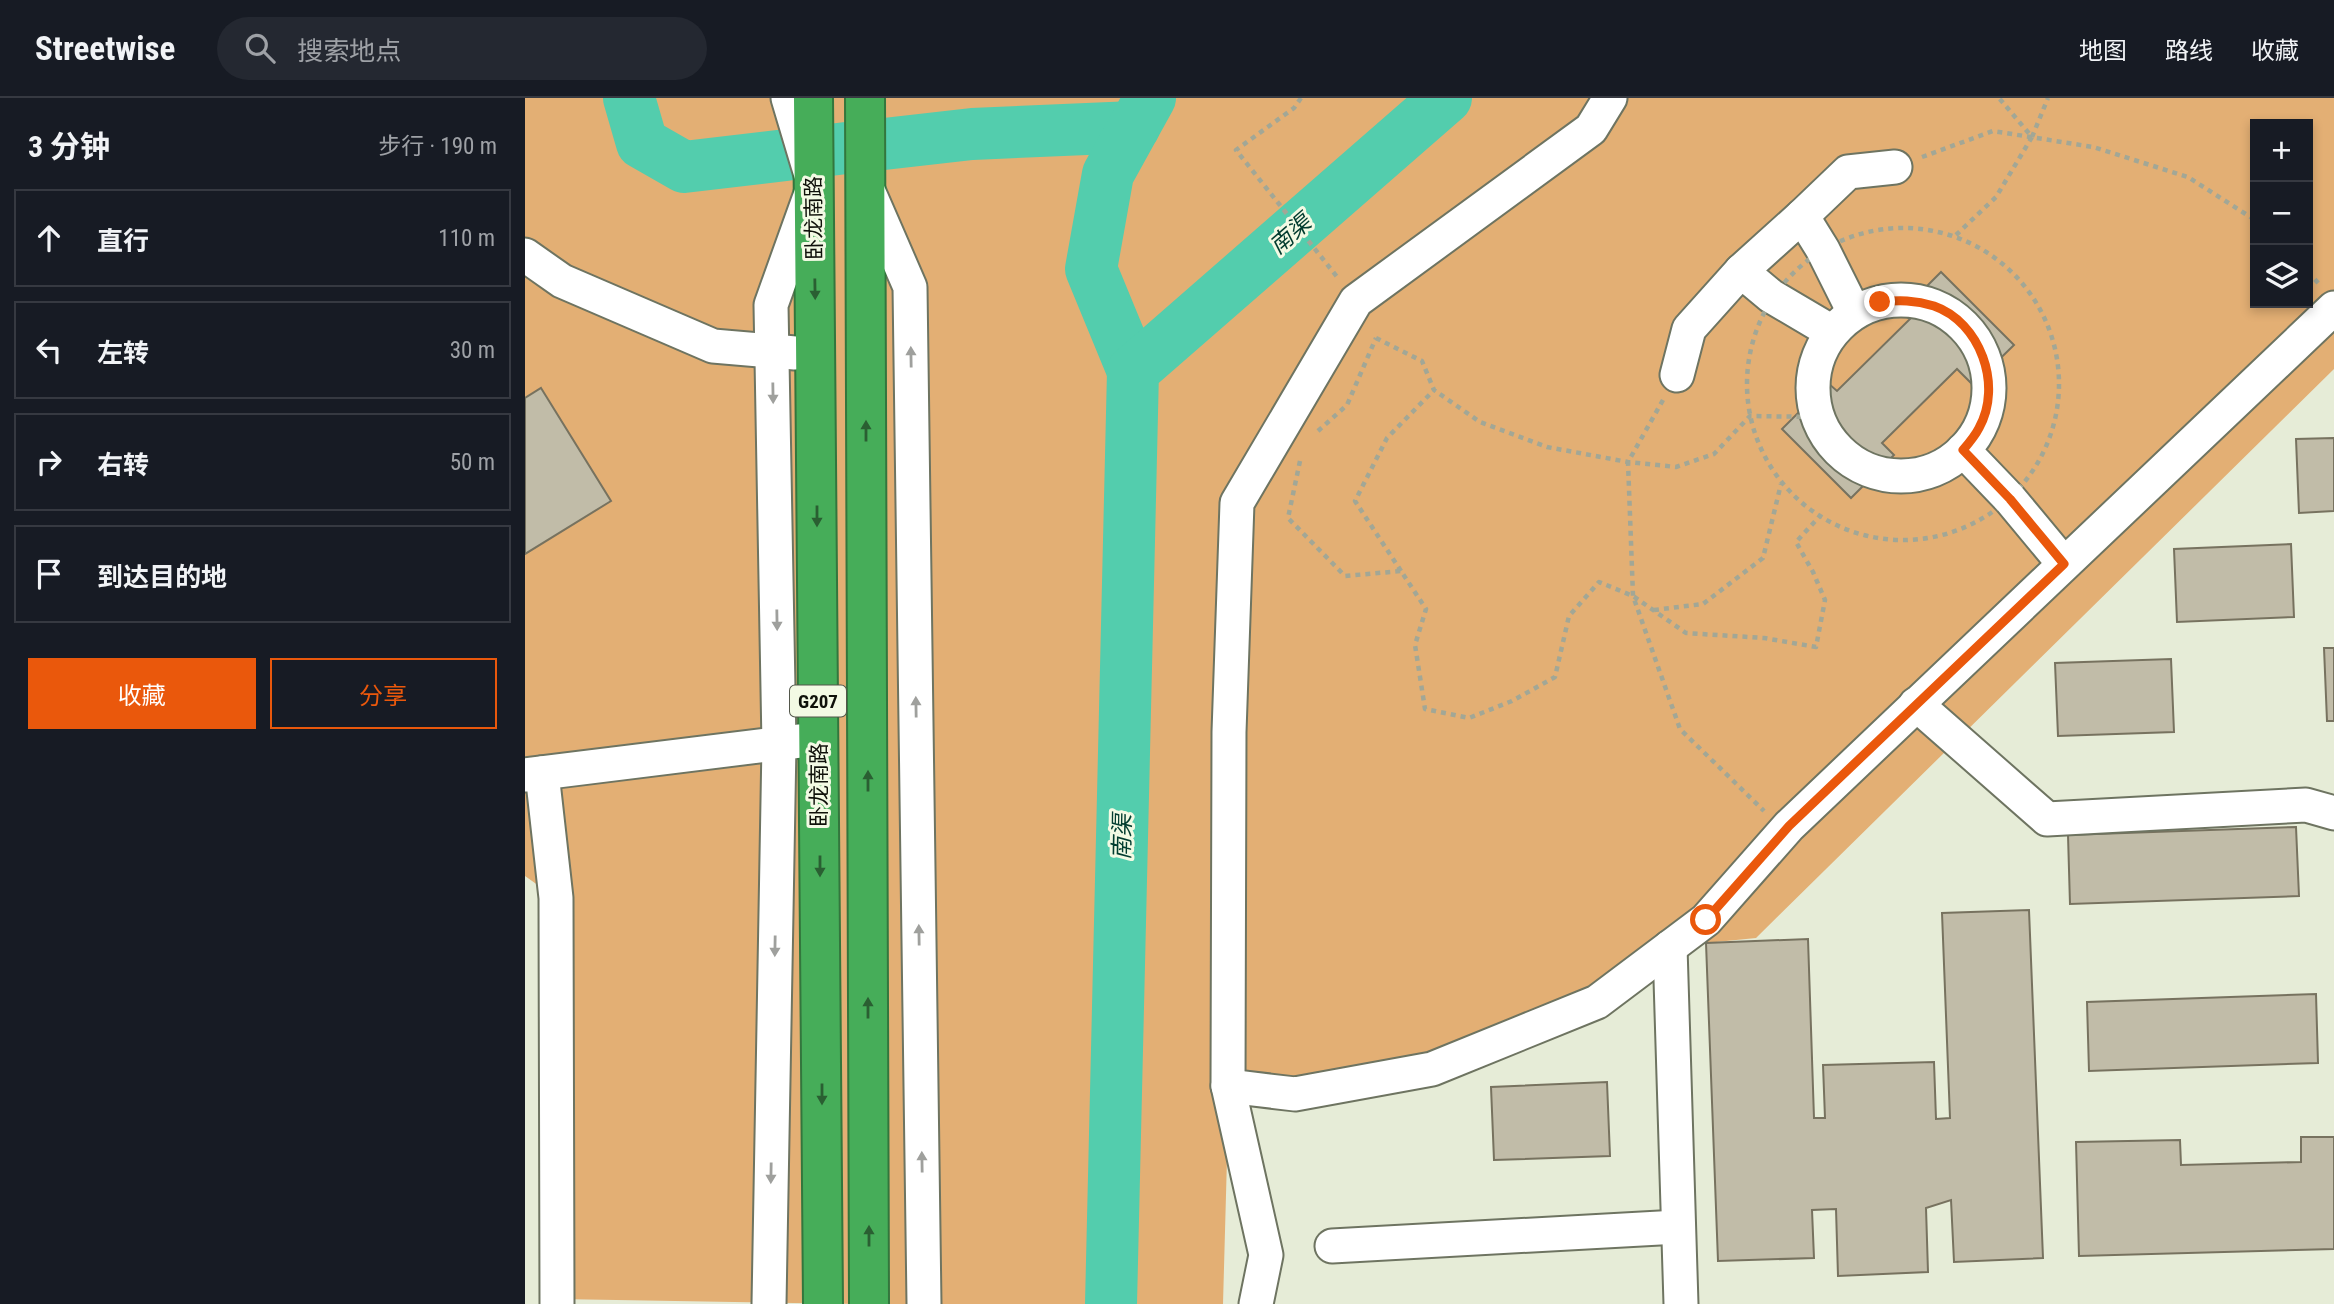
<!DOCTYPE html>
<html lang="zh">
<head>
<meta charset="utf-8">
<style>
  :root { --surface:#171b24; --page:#242831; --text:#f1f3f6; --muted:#9ea1a6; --line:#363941; --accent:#ea580c }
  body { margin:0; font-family:"Roboto Condensed","Noto Sans SC",sans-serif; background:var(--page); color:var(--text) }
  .controls { position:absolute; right:21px; top:21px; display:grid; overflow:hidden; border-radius:0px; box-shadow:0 4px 10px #0003 }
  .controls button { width:63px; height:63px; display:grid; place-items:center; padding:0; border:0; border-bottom:2px solid var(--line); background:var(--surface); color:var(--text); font:35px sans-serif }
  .stop { position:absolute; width:21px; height:21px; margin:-16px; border:5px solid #ea580c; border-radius:50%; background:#fff }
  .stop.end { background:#ea580c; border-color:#fff; box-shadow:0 2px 7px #0008 }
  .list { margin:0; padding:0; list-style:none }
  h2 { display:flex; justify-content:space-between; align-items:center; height:91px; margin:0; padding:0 28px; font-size:30px }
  h2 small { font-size:23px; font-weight:400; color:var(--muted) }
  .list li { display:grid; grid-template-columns:46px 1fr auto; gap:21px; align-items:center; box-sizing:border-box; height:98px; margin:0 14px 14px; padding:0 14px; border:2px solid var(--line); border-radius:0px }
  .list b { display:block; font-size:26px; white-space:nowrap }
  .list em { font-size:23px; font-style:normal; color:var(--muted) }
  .actions { display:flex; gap:14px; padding:21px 28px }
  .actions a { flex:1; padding:16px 0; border:2px solid var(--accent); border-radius:0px; text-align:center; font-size:24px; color:var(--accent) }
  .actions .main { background:var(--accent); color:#fff }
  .icon { flex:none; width:38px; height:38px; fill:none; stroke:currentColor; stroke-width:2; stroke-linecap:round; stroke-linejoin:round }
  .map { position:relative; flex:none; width:1809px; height:1206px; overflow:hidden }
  header { display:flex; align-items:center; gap:42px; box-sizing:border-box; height:98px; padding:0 35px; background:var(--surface); border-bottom:2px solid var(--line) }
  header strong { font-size:33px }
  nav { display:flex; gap:38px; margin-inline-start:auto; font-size:24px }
  .search { width:490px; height:63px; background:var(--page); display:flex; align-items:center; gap:18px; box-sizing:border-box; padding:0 24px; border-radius:38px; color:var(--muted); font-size:26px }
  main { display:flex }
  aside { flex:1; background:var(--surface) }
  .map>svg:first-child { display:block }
  .green { fill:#e3af74; fill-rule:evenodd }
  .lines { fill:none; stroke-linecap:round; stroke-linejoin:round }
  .river { stroke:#53cdad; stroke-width:52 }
  .building { fill:#c1bca8; stroke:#77725f; stroke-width:2 }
  .minor-casing { stroke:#6e7461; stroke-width:37 }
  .highway-casing { stroke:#33763d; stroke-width:42 }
  .path { stroke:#a2a796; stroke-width:4.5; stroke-dasharray:5 5; stroke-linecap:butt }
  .minor { stroke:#fff; stroke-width:33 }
  .highway { stroke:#46ad59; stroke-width:38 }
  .oneway { fill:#2a5f32 }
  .oneway2 { fill:#9fa09d }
  .route { stroke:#ea580c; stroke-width:9 }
  .labels { text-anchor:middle; stroke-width:6; stroke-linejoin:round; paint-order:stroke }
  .shield { fill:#f3fae4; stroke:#53574b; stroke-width:2 }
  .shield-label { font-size:19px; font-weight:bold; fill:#0f110a }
  .street-label { font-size:21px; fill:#0f110a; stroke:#f3fae4 }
  .water-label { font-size:23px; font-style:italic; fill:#023c2f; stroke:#f3fae4 }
</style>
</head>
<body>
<header>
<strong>Streetwise</strong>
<div class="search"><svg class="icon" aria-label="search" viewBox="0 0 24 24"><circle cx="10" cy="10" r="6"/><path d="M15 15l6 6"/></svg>搜索地点</div>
<nav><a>地图</a><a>路线</a><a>收藏</a></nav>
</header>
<main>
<aside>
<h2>3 分钟<small>步行 · 190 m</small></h2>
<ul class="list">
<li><svg class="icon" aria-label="ahead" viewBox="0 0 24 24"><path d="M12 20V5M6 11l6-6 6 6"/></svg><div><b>直行</b></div><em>110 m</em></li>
<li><svg class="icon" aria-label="left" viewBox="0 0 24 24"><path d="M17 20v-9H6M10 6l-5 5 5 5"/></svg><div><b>左转</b></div><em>30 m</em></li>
<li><svg class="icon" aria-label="right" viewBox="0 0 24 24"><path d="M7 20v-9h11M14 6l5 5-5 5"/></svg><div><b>右转</b></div><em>50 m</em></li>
<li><svg class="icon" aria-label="arrive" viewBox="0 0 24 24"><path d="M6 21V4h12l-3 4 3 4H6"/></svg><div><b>到达目的地</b></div></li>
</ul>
<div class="actions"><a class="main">收藏</a><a>分享</a></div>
</aside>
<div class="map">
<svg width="1809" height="1206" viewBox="0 0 1809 1206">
  <rect width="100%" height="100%" fill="#e6ecd7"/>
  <path class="green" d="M0 0H1809V271L1231 840 1181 845 1072 904 907 971 704 988 698 1206H333L32 1201 31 800 0 778ZM1730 26H1783V205H1730Z"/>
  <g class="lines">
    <g class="river">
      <path d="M104 0 117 45 159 69 261 57"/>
      <path d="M359 46 447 36 609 29"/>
      <path d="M297 53 321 50"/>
      <path d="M608 273 566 171 583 76 625 0"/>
      <path d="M586 1206 608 273 921 0"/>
    </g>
  </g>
  <g class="building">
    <path d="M1416 174 1489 247 1448 287 1432 271 1357 345 1369 357 1326 400 1257 331 1303 285 1312 293 1385 221 1375 215Z"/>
    <path d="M16 290 86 403 0 456V300Z"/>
    <path d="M1809 340V413L1774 415 1771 341Z"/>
    <path d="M1766 446 1769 519 1652 524 1649 451Z"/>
    <path d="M1799 550H1809V623H1802Z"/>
    <path d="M1646 561 1649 634 1533 638 1530 565Z"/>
    <path d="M1771 729 1774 798 1545 806 1543 737Z"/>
    <path d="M1504 812 1518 1160 1429 1164 1426 1102 1401 1110 1403 1174 1313 1178 1311 1111 1287 1112 1289 1160 1193 1163 1181 845 1283 841 1289 1020H1300L1298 967 1409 964 1411 1021 1425 1020 1417 815Z"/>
    <path d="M1791 896 1793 965 1564 973 1562 904Z"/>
    <path d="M1082 984 1085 1058 969 1062 966 989Z"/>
    <path d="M1776 1039H1809V1151L1554 1158 1551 1044 1655 1042 1656 1067 1776 1064Z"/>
  </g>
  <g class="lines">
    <defs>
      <g id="minor">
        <path d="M342 90 385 189 399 1206"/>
        <path d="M0 157 37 183 188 248 270 255"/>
        <path d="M1216 173 1277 118"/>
        <circle cx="1376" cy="290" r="88"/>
        <path d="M1329 214 1298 152 1277 118 1323 74 1370 69"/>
        <path d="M1152 277 1164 231 1216 173 1246 198 1307 234"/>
        <path d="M1438 352 1485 401 1539 466"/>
        <path d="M1391 606 1522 721 1781 707 1809 715"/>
        <path d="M17 675 31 800 32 1206"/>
        <path d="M0 677 275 643"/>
        <path d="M1145 849 1156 1206"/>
        <path d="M703 988 770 996 907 971 1072 904 1181 822 1264 728 1809 210"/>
        <path d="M807 1148 1153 1129"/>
        <path d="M244 1206 254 646 246 207 289 87 263 0"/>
        <path d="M731 1206 741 1157 703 988 704 634 712 405 831 203 1066 31 1085 0"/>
      </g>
      <g id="highway">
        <path d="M288 0 298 1206"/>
        <path d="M340 0 344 1206"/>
      </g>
    </defs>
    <use href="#minor" class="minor-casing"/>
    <use href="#highway" class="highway-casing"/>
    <g class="path">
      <path d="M776 0 769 10 711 52 813 180"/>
      <path d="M1507 39 1523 0"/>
      <path d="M1397 59 1468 33 1568 49 1663 79 1730 122"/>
      <circle cx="1378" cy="286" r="156"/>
      <path d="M1431 137 1471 99 1507 39 1474 0"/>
      <path d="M1783 174 1794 186"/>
      <path d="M851 240 897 263 909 292 955 324 1022 349 1103 364 1151 369 1189 356 1225 318 1292 319"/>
      <path d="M1138 302 1103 364 1108 498 1155 631 1239 713"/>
      <path d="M793 333 822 307 851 240"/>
      <path d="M775 363 763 420 820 478 876 473 901 511 890 547 900 611 944 620 987 603 1030 579 1044 518 1074 484 1108 498 1161 535 1239 540 1291 549 1300 502 1288 474 1271 444 1294 419"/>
      <path d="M876 473 830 403 862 340 909 292"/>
      <path d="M1129 512 1178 506 1238 460 1256 386"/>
    </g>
    <use href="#minor" class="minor"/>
    <use href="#highway" class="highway"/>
  </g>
  <defs><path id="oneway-solid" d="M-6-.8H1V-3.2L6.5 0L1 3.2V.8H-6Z" transform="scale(1.75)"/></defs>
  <g class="oneway">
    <use href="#oneway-solid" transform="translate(290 191) rotate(89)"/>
    <use href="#oneway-solid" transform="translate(341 333) rotate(-90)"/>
    <use href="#oneway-solid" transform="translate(292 418) rotate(90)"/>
    <use href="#oneway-solid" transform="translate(343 683) rotate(-90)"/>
    <use href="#oneway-solid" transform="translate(295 768) rotate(90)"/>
    <use href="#oneway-solid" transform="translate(343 910) rotate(-90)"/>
    <use href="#oneway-solid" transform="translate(297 996) rotate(90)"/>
    <use href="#oneway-solid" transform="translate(344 1138) rotate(-90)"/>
  </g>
  <g class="oneway2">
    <use href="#oneway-solid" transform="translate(386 259) rotate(-91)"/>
    <use href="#oneway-solid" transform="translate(248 295) rotate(89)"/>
    <use href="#oneway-solid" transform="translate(252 522) rotate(89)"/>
    <use href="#oneway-solid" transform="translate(391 609) rotate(-91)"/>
    <use href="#oneway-solid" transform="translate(394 837) rotate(-91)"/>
    <use href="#oneway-solid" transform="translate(250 848) rotate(91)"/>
    <use href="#oneway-solid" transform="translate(397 1064) rotate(-91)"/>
    <use href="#oneway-solid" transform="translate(246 1075) rotate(91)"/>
  </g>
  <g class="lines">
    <path class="route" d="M1181 822 1264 728 1539 466 1485 401 1438 352C1444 345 1450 338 1454 330 1478 287 1455 224 1409 208 1390 202 1374 202 1355 204"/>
  </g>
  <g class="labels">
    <rect class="shield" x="265" y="587.5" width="56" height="31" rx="5"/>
    <g class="shield-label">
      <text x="293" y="610">G207</text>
    </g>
    <g class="street-label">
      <text transform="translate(289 120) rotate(-91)" y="7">卧龙南路</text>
      <text transform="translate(294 687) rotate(-90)" y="7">卧龙南路</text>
    </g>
    <g class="water-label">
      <text transform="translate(765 136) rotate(-41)" y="8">南渠</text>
      <text transform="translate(597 739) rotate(-89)" y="8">南渠</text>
    </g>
  </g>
</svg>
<div class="controls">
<button>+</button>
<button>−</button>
<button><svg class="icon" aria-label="layers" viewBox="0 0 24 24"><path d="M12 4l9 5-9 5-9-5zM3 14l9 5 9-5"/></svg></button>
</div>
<div class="stop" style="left:1181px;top:822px"></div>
<div class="stop end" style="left:1355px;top:204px"></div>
</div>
</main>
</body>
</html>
